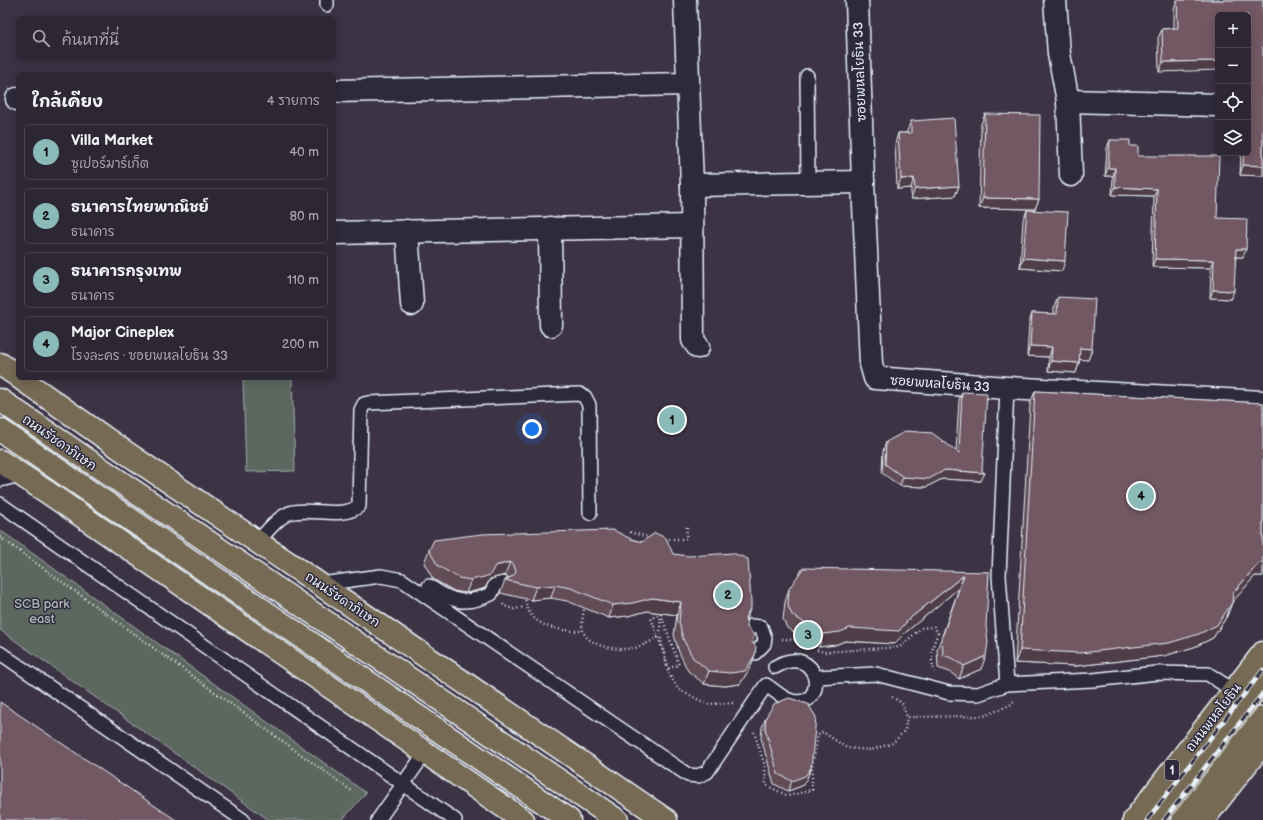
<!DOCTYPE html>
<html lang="th">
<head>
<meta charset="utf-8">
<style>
  :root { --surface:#2d2634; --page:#352e3c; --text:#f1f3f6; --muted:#a7a5ac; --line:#48434f; --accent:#8bbbb9 }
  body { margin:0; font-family:"Balsamiq Sans","Playpen Sans Thai",sans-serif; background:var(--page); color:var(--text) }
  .controls { position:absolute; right:12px; top:12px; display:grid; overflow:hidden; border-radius:6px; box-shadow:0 2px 10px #0003 }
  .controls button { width:36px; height:36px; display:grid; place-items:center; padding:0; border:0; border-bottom:1px solid var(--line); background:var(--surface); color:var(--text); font:20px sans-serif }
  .you { position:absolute; left:532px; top:429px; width:14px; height:14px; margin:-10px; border:3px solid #fff; border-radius:50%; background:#1a73e8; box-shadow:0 0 0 6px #1a73e833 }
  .badge { display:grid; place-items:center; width:26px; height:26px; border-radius:50%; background:var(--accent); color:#111; font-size:13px; font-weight:700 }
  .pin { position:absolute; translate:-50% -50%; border:2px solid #fff; box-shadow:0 1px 4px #0006 }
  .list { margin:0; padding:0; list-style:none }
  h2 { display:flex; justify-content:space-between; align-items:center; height:52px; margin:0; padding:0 16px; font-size:17px }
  h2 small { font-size:13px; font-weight:400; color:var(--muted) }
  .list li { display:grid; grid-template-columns:26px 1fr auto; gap:12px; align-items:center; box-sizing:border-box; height:56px; margin:0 8px 8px; padding:0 8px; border:1px solid var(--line); border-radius:6px }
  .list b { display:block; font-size:15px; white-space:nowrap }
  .list p { margin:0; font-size:13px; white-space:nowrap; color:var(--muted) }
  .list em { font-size:13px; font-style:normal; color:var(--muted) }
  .icon { flex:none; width:22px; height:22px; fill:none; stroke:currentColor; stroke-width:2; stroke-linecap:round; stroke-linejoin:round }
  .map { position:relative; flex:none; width:1263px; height:820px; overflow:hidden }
  .search { position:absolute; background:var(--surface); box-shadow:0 2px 10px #0003; left:16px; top:16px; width:320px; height:44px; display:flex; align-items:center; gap:10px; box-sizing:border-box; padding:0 14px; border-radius:6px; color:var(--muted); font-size:15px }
  .panel { position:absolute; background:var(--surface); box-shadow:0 2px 10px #0003; left:16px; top:72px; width:320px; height:308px; border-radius:6px }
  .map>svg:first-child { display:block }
  .green { fill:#5b685e; stroke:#a2acab }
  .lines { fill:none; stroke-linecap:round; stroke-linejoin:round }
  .lane-casing { stroke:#e8f1f8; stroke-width:16 }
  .street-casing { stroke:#e8f1f8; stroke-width:25 }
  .primary-casing { stroke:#e8f1f8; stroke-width:25 }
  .path { stroke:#e8f1f8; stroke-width:2.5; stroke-dasharray:1 3; stroke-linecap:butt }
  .lane { stroke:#2f2a3d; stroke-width:13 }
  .street { stroke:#2f2a3d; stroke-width:22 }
  .primary { stroke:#766a55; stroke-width:22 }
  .rail-casing { stroke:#e8f1f8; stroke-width:4.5 }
  .rail { stroke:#2f2a3d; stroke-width:3; stroke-dasharray:9; stroke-linecap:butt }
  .wall { fill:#624d56; stroke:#e8f1f8 }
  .shaded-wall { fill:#503e46; stroke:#e8f1f8 }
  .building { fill:#725964; stroke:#e8f1f8 }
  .labels { text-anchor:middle; stroke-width:3; stroke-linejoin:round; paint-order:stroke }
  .shield { fill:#2f2a3d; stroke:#b0b5c0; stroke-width:1 }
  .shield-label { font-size:12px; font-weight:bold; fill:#e8f1f8 }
  .street-label { font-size:13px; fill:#e8f1f8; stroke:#2f2a3d }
  .park-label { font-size:13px; fill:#b0baba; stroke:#2f2a3d }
</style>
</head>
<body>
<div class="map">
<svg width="1263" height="820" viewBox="0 0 1263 820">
  <rect width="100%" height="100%" fill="#3c3345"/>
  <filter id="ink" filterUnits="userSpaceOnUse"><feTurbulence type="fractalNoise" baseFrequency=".025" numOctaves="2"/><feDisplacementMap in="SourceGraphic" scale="8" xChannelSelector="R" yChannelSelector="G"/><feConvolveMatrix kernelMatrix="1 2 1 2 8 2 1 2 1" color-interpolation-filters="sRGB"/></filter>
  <g filter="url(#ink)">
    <g class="green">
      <path d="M292 378 295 471 246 472 243 379Z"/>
      <path d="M0 530 366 793 342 820H269L0 630Z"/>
    </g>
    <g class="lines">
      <defs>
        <g id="lane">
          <path d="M327 0V5"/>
          <path d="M807 76 808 184"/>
          <path d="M0 480 21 475"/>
          <path d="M0 504 455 820"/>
          <path d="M258 541C268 531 279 515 293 512 314 508 342 519 359 506L361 410 364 404 368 403 579 394 585 397 589 405 590 513"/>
          <path d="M321 584 381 576 402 580 688 775 698 776 707 772 766 685C774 690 783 699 792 701 829 710 821 640 775 667"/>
          <path d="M429 586C452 602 465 606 491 594L495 585 503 583"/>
          <path d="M748 631 751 626 761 627 765 638 764 644 755 653"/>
          <path d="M0 653 243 820"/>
          <path d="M816 677 876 674 949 693 978 694 1007 684 1093 680 1157 673 1201 674H1208L1234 691"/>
          <path d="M1007 684 999 576 1007 388"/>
          <path d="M378 820 425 753"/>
        </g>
        <g id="street">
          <path d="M685 0 692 185 693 340 698 347"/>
          <path d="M857 0 863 182 871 364 875 378 1007 388 1263 402"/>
          <path d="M1055 0 1059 54 1068 101 1071 175"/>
          <path d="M334 91 687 84"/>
          <path d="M17 99H18"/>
          <path d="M1068 101 1218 105"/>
          <path d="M692 185 863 182"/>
          <path d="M550 228 551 325"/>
          <path d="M407 231 412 304"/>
          <path d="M334 233 692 226"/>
        </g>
        <g id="primary">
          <path d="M0 364 18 376"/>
          <path d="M20 378 115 445 666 820"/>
          <path d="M0 400 617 820"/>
          <path d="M0 430 569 820"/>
          <path d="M0 461 47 492 523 820"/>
          <path d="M1134 820 1263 653"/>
          <path d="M1154 820 1263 680"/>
          <path d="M1183 820 1263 718"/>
          <path d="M1203 820 1263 743"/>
        </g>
      </defs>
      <use href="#lane" class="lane-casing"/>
      <use href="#street" class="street-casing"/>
      <use href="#primary" class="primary-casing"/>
      <g class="path">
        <path d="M630 532 651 538"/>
        <path d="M0 537 353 792"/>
        <path d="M665 539H686L687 527"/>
        <path d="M525 596C526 627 558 631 583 631"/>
        <path d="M503 604 504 606 514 609 525 607"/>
        <path d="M585 606C583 613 581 624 583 631 589 648 623 652 638 647 646 644 654 640 660 635"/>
        <path d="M661 610 660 635 668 672 678 689 707 704 733 703"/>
        <path d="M661 614 679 665 669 668 651 618Z"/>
        <path d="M782 639 796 640 801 644"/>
        <path d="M817 650 824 652 900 647 921 628 934 627 938 633C932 646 929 658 935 672"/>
        <path d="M892 697 902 703 907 717 984 716 1010 705 1015 700"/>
        <path d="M754 732 765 766 766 785 788 796 812 790V767L818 735 823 732 847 748 871 750 893 743 905 730 907 717"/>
      </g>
      <use href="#lane" class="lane"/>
      <use href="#street" class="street"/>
      <use href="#primary" class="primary"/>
      <defs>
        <g id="rail">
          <path d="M1147 820 1263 670"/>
          <path d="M1164 820 1263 693"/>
        </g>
      </defs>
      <use href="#rail" class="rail-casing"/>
      <use href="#rail" class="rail"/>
    </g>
    <g class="wall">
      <path d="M1177 0H1263V176L1240 175 1241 153H1248V15L1159 72 1158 38 1162 29 1174 28V10Z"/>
      <path d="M985 114 1039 199 1035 209 979 208 981 124Z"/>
      <path d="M911 121 959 186 955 196 911 199V188L897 189 895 144 898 133H907V131Z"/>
      <path d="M1110 140 1130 146 1138 156 1217 218 1243 257H1236L1231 299 1210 298 1211 268 1152 267 1154 196 1112 195 1113 176H1105L1107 148Z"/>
      <path d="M1027 210 1062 271 1020 268 1023 220Z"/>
      <path d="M1058 297 1092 349 1088 360 1080 359 1079 363 1076 373 1048 371 1049 357 1027 356 1029 323 1032 313 1054 314V307Z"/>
      <path d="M1035 391 1263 403V576H1255L1232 602 1227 616 1213 638 1194 647 1164 656 1076 666 1015 663 1030 404Z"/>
      <path d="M962 392 981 481 942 479 926 487 900 486 882 473 883 451 886 442 956 451 959 400Z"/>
      <path d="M631 539 673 554 746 620 747 627 752 642 755 655 750 668 740 684 725 686 704 684 688 671 679 652 674 635 677 615 647 611 628 616 609 618 567 601 551 598 531 600 500 593 505 580 509 578 505 575 490 579 485 588 479 590 466 593 454 591 433 579 424 563 429 550Z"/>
      <path d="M989 572 981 669 959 679 950 672 938 668 937 650 959 588 905 633 894 644 845 641 835 645 819 647 787 628 783 619 785 602 789 589Z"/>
      <path d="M766 717 811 768 807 778 802 786 788 791 774 784 761 738 762 727Z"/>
    </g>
    <g class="shaded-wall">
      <path d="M1218 61V70L1159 72 1163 62Z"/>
      <path d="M1243 165 1263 166V176L1240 175Z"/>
      <path d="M1108 168H1115L1113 176H1105Z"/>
      <path d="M914 178 911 188 897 189 901 179Z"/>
      <path d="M959 186 955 196 911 199 915 189Z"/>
      <path d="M1115 187 1157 189 1154 196 1112 195Z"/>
      <path d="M983 198 1039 199 1035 209 979 208Z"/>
      <path d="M1236 249H1246L1243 257H1233Z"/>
      <path d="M1023 258 1065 261 1062 271 1020 268Z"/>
      <path d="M1155 259 1214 260 1211 268 1152 267Z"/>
      <path d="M1213 290 1234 291 1231 299 1210 298Z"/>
      <path d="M1030 346 1052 347 1049 357 1027 356Z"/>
      <path d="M1080 348 1092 349 1088 360 1076 359Z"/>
      <path d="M1051 361 1079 363 1076 373 1048 371Z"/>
      <path d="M945 470 985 473 981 481 942 479 926 487 900 486 903 477Z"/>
      <path d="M510 562 505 575 490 579 485 588 479 590 466 593 471 580 495 566Z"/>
      <path d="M1259 563H1263V576H1255L1229 606 1233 593Z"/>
      <path d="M964 575 959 588 905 633 894 644 845 641 835 645 819 647 823 634 850 628 909 619Z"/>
      <path d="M555 585 551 598 531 600 536 587Z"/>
      <path d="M652 598 681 602 677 615 647 611 628 616 609 618 613 605Z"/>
      <path d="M1232 603 1227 616 1213 638 1194 647 1164 656 1076 666 1015 663 1020 650Z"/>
      <path d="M751 607 746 620 745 618Z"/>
      <path d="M755 655 750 668 740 684 725 686 704 684 709 671Z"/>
      <path d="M986 656 981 669 959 679 964 666Z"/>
      <path d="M811 768 807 778 802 786 788 791 792 781Z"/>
    </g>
    <g class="building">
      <path d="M1177 0H1263V166L1243 165 1244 153H1248V15H1218V61L1163 62 1162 29 1178 28Z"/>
      <path d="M985 114 1040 115 1039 199 983 198Z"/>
      <path d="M954 118 959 186 915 189 914 178 901 179 898 133H911V121Z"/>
      <path d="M1110 140H1130V146H1138V156H1219L1217 218 1247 219 1246 249H1236L1234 291 1213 290 1214 260 1155 259 1157 189 1115 187V168H1108Z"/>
      <path d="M1027 210 1068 212 1065 261 1023 258Z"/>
      <path d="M1058 297 1095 299 1092 349 1080 348 1079 363 1051 361 1052 347 1030 346 1032 313 1057 314Z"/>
      <path d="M1035 391 1263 403V563H1259L1233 593 1232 603 1217 625 1199 634 1169 643 1081 653 1020 650Z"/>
      <path d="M962 392 987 393 982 471 985 473 945 470 929 479 903 477 885 464 886 442 906 431 932 433 959 453Z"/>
      <path d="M613 530 631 539 642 542 655 533 666 538 673 554 689 556 733 553 748 559 751 601V607L745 618 747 624V627L754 635 752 642 756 647 755 655 745 671 730 673 709 671 693 658 683 639 679 622 681 602 652 598 633 603 613 605 571 588 555 585 536 587 505 580 513 576 516 572 514 565 510 562 495 566 490 575 484 577 471 580 459 578 438 566 429 550 434 540 482 534Z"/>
      <path d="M803 568 989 572 986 626 988 642 986 656 964 666 954 659 943 655 942 637 964 575 909 619 899 631 850 628 840 632 823 634 792 615 788 606 789 589Z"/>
      <path d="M789 698 808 704 816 717 811 768 805 776 792 781 778 774 765 728 766 717 774 704Z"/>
      <path d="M0 702 176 820H0Z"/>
    </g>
  </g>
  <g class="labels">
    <rect class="shield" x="1165" y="760" width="14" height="20" rx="3"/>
    <g class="shield-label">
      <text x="1172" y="774">1</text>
    </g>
    <g class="street-label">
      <text transform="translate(859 72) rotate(-92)" y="5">ซอยพหลโยธิน 33</text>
      <text transform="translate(940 383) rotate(4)" y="5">ซอยพหลโยธิน 33</text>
      <text transform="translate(60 442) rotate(35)" y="5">ถนนรัชดาภิเษก</text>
      <text transform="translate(343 599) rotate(34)" y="5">ถนนรัชดาภิเษก</text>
      <text transform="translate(1213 717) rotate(-52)" y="5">ถนนพหลโยธิน</text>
    </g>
    <g class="park-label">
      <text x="42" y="608">SCB park<tspan x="42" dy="15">east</tspan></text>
    </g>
  </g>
</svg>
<div class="controls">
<button>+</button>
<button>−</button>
<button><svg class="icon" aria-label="locate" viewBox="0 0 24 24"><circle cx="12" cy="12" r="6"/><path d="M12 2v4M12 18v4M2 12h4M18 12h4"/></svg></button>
<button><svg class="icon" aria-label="layers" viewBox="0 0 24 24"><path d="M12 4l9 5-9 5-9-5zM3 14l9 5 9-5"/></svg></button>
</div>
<div class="you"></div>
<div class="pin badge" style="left:672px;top:420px">1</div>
<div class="pin badge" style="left:728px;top:595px">2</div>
<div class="pin badge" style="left:808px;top:635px">3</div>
<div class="pin badge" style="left:1141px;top:496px">4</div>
<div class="search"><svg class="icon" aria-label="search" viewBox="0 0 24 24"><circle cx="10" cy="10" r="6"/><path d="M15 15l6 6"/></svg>ค้นหาที่นี่</div>
<section class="panel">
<h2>ใกล้เคียง<small>4 รายการ</small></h2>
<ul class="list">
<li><span class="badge">1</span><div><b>Villa Market</b><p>ซูเปอร์มาร์เก็ต</p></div><em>40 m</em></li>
<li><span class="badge">2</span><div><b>ธนาคารไทยพาณิชย์</b><p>ธนาคาร</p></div><em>80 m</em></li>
<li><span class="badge">3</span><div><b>ธนาคารกรุงเทพ</b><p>ธนาคาร</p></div><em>110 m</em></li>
<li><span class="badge">4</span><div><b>Major Cineplex</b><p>โรงละคร · ซอยพหลโยธิน 33</p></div><em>200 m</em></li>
</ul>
</section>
</div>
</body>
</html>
